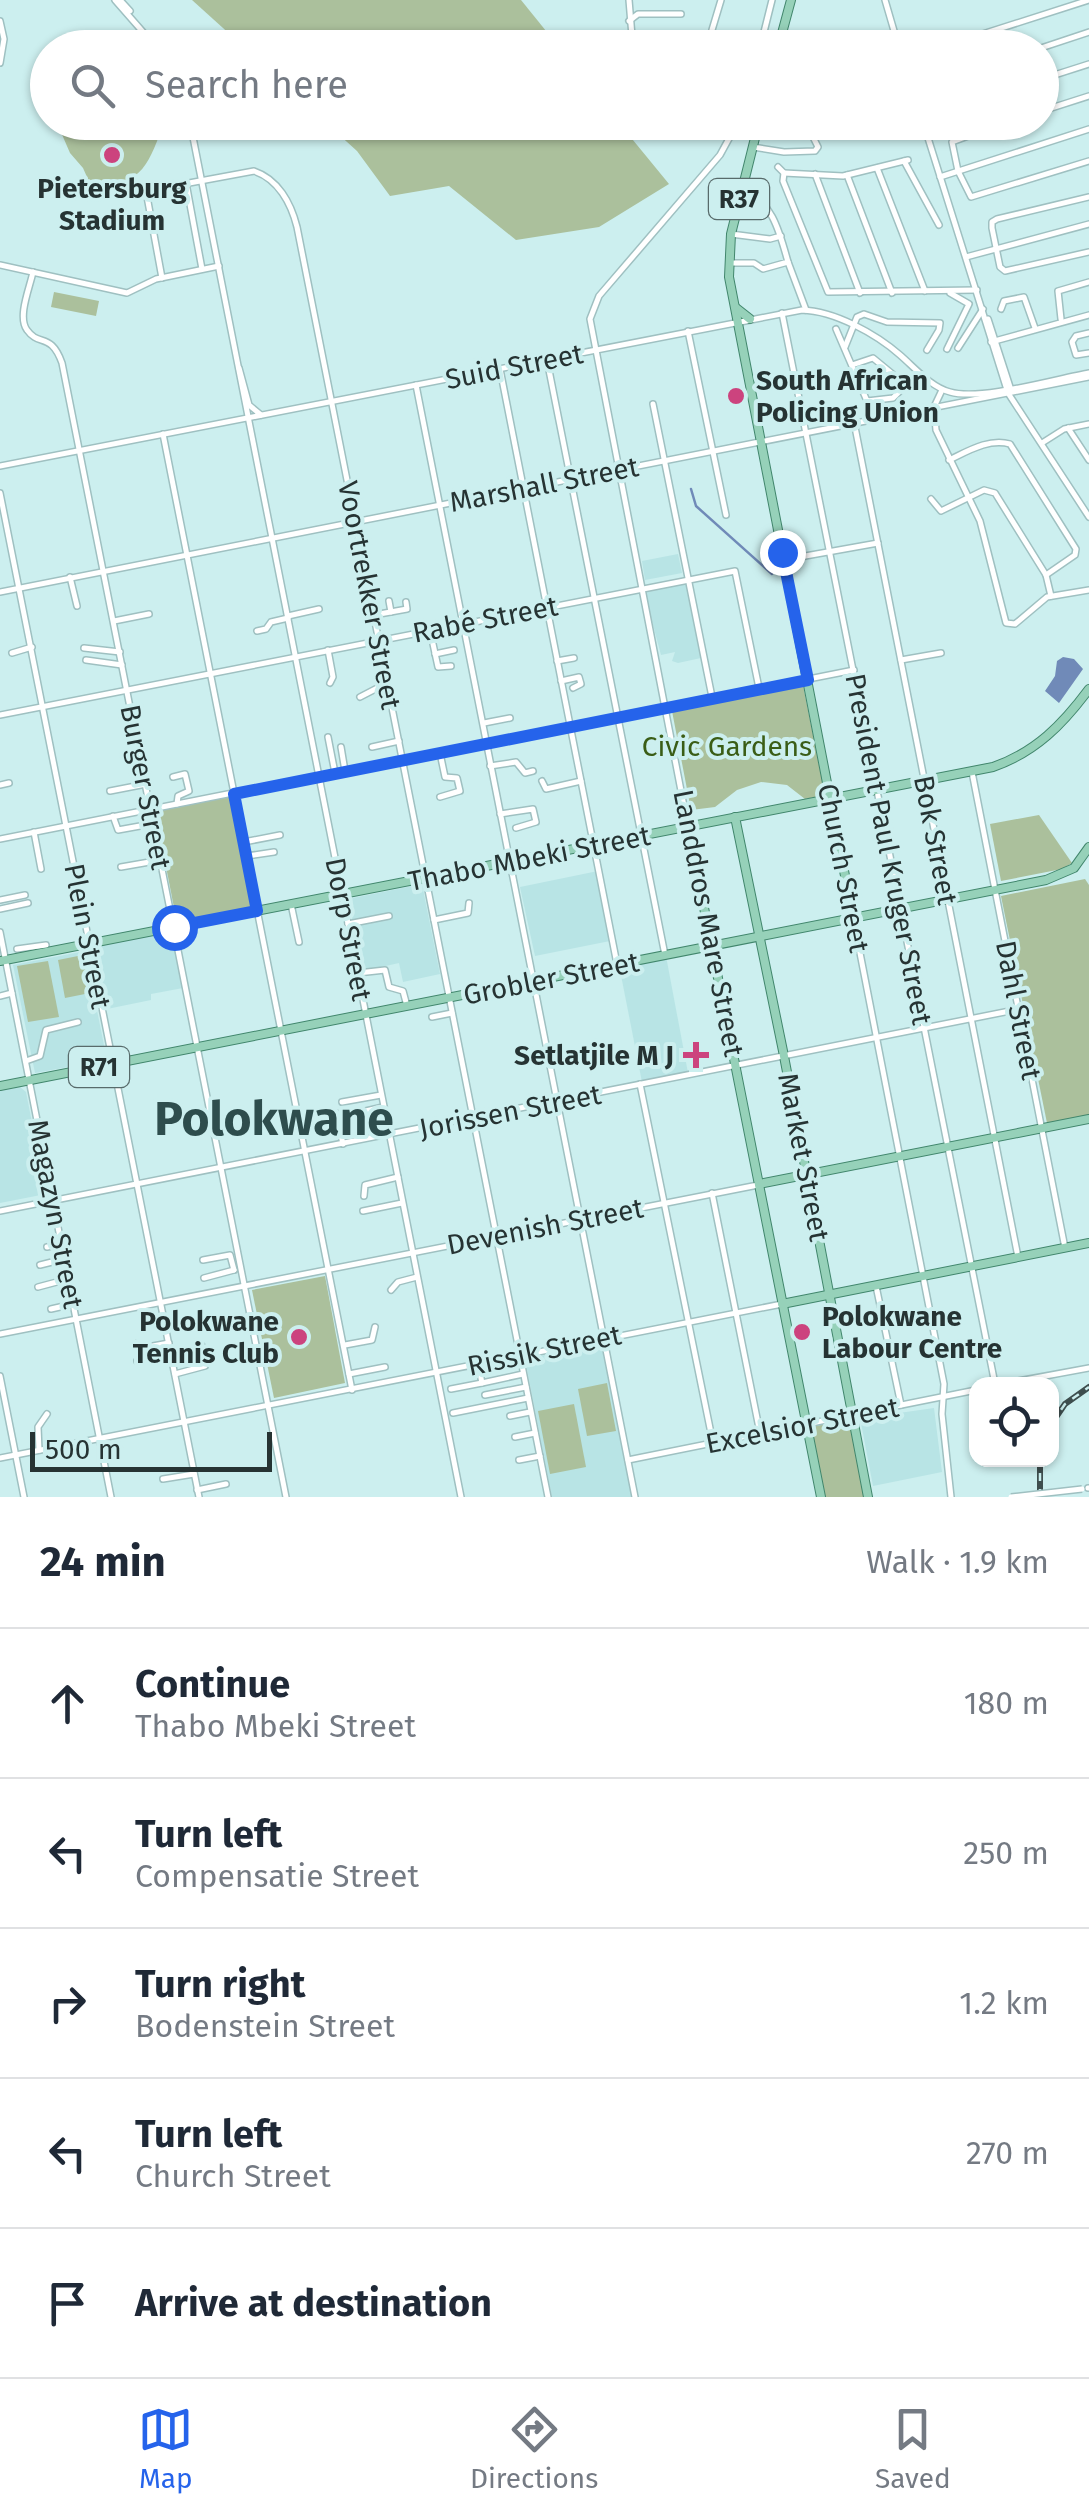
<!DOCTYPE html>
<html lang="en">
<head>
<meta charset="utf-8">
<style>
  :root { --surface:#fff; --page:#f6f6f7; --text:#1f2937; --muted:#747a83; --line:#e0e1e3; --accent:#2563eb }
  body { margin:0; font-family:"Fira Sans",sans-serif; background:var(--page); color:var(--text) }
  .controls { position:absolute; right:30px; bottom:30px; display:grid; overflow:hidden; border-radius:20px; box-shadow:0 2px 8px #0004 }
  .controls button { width:90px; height:90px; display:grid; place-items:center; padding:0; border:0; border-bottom:2px solid var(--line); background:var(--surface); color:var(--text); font:50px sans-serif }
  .scale { position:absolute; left:30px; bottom:25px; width:242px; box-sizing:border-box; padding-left:10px; border:5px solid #263333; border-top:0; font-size:28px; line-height:35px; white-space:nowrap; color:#263333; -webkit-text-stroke:8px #ccefef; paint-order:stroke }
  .stop { position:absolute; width:30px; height:30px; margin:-22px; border:8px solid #2563eb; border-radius:50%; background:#fff }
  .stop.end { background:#2563eb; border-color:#fff; box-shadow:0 2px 10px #0008 }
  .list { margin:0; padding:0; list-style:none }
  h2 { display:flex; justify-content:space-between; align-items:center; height:130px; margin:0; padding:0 40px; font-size:42px }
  h2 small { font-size:32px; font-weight:400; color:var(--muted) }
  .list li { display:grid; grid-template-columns:65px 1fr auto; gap:30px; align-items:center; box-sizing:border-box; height:150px; padding:0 40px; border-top:2px solid var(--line) }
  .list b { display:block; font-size:38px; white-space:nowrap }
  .list p { margin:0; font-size:32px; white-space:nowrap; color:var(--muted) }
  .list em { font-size:32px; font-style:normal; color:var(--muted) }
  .icon { flex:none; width:55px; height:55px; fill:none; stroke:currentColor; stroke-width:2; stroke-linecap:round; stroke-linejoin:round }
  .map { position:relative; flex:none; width:1089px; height:1497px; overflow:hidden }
  .search { position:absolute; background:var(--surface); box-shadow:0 2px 8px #0004; left:30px; right:30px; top:30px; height:110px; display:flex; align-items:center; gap:25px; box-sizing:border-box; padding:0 35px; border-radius:55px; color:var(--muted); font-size:38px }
  .sheet { height:880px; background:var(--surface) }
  nav { display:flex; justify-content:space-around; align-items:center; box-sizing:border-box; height:140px; border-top:2px solid var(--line); background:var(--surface); font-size:28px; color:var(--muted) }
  nav a { display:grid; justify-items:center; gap:5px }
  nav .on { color:var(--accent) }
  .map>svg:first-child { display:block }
  .built { fill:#b8e4e5 }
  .green { fill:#abc09c }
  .water { fill:#708ab8 }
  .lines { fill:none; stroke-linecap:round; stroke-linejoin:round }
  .stream { stroke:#708ab8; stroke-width:2.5 }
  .minor-casing { stroke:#9fc0c1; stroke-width:8 }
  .major-casing { stroke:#41866c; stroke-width:10 }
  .minor { stroke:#fff; stroke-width:5 }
  .major { stroke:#96d1b9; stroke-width:8 }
  .rail-casing { stroke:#3e4e4e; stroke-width:6 }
  .rail { stroke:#ccefef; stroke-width:2.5; stroke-dasharray:8; stroke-linecap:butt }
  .minor-bridge-casing { stroke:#9fc0c1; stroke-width:8; stroke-linecap:butt }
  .minor-bridge { stroke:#fff; stroke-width:5 }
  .route { stroke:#2563eb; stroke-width:12 }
  .poi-dot { fill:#cc437e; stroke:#ccefef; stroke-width:4 }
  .labels { text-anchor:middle; stroke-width:8; stroke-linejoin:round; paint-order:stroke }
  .shield { fill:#ccefef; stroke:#586b6b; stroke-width:2.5 }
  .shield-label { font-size:25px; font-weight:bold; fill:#263333 }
  .poi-label { font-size:28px; font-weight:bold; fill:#263333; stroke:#ccefef; text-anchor:start }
  .street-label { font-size:28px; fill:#263333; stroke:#ccefef }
  .park-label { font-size:28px; fill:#3a5d16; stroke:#ccefef }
  .town-label { font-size:48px; font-weight:bold; fill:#2e4d4d; stroke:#ccefef }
</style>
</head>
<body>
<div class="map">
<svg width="1089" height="1497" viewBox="0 0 1089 1497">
  <rect width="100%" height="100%" fill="#ccefef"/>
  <g class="built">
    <path d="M678 554 682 573 645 580 642 561Z"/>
    <path d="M686 583 701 658 678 663 672 661 675 652 661 655 644 591Z"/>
    <path d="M598 871 610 941 535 956 520 887Z"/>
    <path d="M422 884 440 974 403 982 399 963 363 971 348 899Z"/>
    <path d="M172 931 183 988 151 994V1000L107 1009 94 947Z"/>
    <path d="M85 951 107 1060 35 1073 13 965Z"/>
    <path d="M666 956 688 1073 642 1082 619 965Z"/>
    <path d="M20 1087 26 1092 46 1194 0 1203V1091Z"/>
    <path d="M601 1344 633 1497H552L525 1359Z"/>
    <path d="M934 1408 942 1472 873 1486 861 1423 864 1418Z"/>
  </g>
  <g class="green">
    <path d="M192 0H521L559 47H244Z"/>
    <path d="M57 123 164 122V123C149 162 143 188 91 186L83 168 70 153Z"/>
    <path d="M326 123H619L669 184 599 227 516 240 449 186 390 196 357 151Z"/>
    <path d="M54 292 99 301 96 316 51 307Z"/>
    <path d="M803 685 825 795 805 799 787 785 761 782 737 790 715 807 691 810 672 711Z"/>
    <path d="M233 794 256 908 177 923 155 810Z"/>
    <path d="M1039 815 1072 863 1062 869 1001 881 990 824Z"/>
    <path d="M1085 879 1089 885V1115L1047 1123 1001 896Z"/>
    <path d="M83 955 90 993 65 998 58 960Z"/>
    <path d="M48 961 59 1017 28 1022 17 966Z"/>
    <path d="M325 1276 345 1383 274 1398 252 1290Z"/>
    <path d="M607 1383 616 1431 587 1436 578 1389Z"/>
    <path d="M574 1404 586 1467 550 1474 538 1411Z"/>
    <path d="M850 1419 864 1497H824L811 1427Z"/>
  </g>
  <path class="water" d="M1063 657 1074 659 1083 669 1059 703 1045 691 1055 676 1057 661Z"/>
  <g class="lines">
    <path class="stream" d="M691 489 696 506 772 574"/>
    <defs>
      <g id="minor">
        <path d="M115 0 157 48"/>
        <path d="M120 0 130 11"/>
        <path d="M629 0 633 48"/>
        <path d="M885 0 899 48"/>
        <path d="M0 21 4 39 0 63"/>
        <path d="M629 21 638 14H681"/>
        <path d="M719 48 712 30 721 0"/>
        <path d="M760 48 772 0"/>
        <path d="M939 48 1089 0"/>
        <path d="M1041 48 1089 32"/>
        <path d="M1042 79 1089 64"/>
        <path d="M1042 111 1089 96"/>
        <path d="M190 122 461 1497"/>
        <path d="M923 122 1008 393 1089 517"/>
        <path d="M1006 122 952 142 958 171 971 197 1089 161"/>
        <path d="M753 147 784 152 815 151 818 147 813 137 814 122"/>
        <path d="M904 161 939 225"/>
        <path d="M778 167 784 173 783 181 828 292 977 290"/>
        <path d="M877 168 925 291"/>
        <path d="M784 173 843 176 908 160"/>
        <path d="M815 174 860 293"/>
        <path d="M847 175 892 293"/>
        <path d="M940 177 1089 129"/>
        <path d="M186 183 202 269"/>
        <path d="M1089 197 997 219 992 222V228L1000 267 1005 271 1089 252"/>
        <path d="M731 234 770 239 781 236"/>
        <path d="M966 257 1089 224"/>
        <path d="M788 262 806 310"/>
        <path d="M731 263H754L763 269 788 262C779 230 773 204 742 186"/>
        <path d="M0 265 127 293 156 279 219 266"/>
        <path d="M33 272C30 287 17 317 27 330 39 347 51 332 62 363L286 1497"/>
        <path d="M162 278 146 191 254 171C278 179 291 203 297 227L548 1497"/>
        <path d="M1001 309 1004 301 1024 297 1035 328"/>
        <path d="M782 313 995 1384"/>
        <path d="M988 319 1011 390"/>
        <path d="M1061 319 1058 291 1089 282"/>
        <path d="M836 329 867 401 893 398 903 388 901 381 873 358 852 365"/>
        <path d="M688 331 726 515"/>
        <path d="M1089 333 1076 336 1072 342 1076 355 1089 353"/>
        <path d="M991 342 1089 315"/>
        <path d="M845 347 857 317 864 314 887 322 940 323 939 330 927 350"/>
        <path d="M958 348 983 309"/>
        <path d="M947 349 969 304 950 293"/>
        <path d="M547 360 665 955"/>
        <path d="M239 368 249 405 261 415"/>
        <path d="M500 369 617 964"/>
        <path d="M416 385 635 1497"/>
        <path d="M942 390 934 407 936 430 980 521 1006 623 1015 624 1047 597 1089 590"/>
        <path d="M653 404 712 697"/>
        <path d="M854 422 1018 1257"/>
        <path d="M1068 428 1089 460"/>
        <path d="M163 434 352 1390"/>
        <path d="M1042 443 1064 429 1089 424"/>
        <path d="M949 460C968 451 989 438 1010 444L1076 549 1075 555 1046 575"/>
        <path d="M0 466 802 310C835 311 876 334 900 355 915 368 931 387 950 392 981 401 1055 379 1089 373"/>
        <path d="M0 493 199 1497"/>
        <path d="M931 499 941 511 984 490 995 493 1046 575 1051 596"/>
        <path d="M783 560 878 543"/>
        <path d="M70 577 77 606"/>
        <path d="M0 592 1089 377"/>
        <path d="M389 601 391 612"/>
        <path d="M374 615 407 609 406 602"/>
        <path d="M288 616 319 609"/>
        <path d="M114 621 149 614"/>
        <path d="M430 630 438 667 451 666"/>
        <path d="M257 631 266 629 271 622 288 618"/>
        <path d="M84 648 120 652"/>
        <path d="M328 650 333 677 330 683"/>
        <path d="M12 653 32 647"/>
        <path d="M435 654 454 650"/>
        <path d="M86 660 122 665"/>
        <path d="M901 660 941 653"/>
        <path d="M557 661 574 658"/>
        <path d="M561 681 579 677 581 684 573 688"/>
        <path d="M360 697 387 683"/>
        <path d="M0 715 735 571 759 688"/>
        <path d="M484 723 510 718"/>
        <path d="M328 737 335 773"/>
        <path d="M341 747 345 771"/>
        <path d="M372 747 399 741"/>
        <path d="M440 753 445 777 457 778 460 791 440 797"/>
        <path d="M490 766 516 762 525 773 533 771"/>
        <path d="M972 772 1065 1248"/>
        <path d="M173 777 185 774 189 791 178 796 177 804"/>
        <path d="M542 781 546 789 581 781"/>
        <path d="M0 785 9 783"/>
        <path d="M110 791 146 784"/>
        <path d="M500 814 533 809 536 822 516 828"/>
        <path d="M113 816 118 830 140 826"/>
        <path d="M688 827 590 319 599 296 720 155 738 122"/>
        <path d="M34 832 41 869"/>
        <path d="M0 839 854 670"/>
        <path d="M244 842 280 835"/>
        <path d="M247 856 274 852"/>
        <path d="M121 867 161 860"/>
        <path d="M0 900 25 895"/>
        <path d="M291 904 299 942"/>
        <path d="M0 909 28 903"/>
        <path d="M853 917 944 1384 942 1414 951 1497"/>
        <path d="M434 920 468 913 469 903"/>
        <path d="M348 924 389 916"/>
        <path d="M0 932 111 1497"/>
        <path d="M17 949 46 945"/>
        <path d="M358 973 385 970 389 987 403 991 407 1006"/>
        <path d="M0 996 12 993"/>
        <path d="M432 1017 452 1013"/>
        <path d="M26 1061 40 1056 46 1030 78 1022"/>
        <path d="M640 1084 713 1443"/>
        <path d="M342 1102 381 1095"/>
        <path d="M344 1116 383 1107"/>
        <path d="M299 1119 336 1113 343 1144"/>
        <path d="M712 1193 760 1433"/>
        <path d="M364 1196 365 1185 398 1177"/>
        <path d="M0 1211 1020 1009"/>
        <path d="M363 1211 402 1203"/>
        <path d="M47 1247 62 1244"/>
        <path d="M203 1260 230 1255 234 1270"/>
        <path d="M40 1265 64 1259"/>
        <path d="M204 1278 234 1270"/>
        <path d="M876 1286 901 1405"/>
        <path d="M38 1287 68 1279"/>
        <path d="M391 1290 398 1282 417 1277"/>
        <path d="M51 1309 73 1304"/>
        <path d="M0 1334 758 1185"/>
        <path d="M136 1344 142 1348 169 1343"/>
        <path d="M345 1345 372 1340 375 1327"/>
        <path d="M137 1361 171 1353"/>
        <path d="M478 1364 482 1383 523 1374"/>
        <path d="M175 1374 205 1366 202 1346"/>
        <path d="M349 1374 385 1367"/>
        <path d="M0 1376 24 1497"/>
        <path d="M1002 1384 1089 1368"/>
        <path d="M451 1389 482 1383"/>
        <path d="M485 1395 526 1387"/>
        <path d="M453 1413 528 1398"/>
        <path d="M510 1416 530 1412"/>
        <path d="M515 1437 535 1433"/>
        <path d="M39 1450 38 1427 47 1414"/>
        <path d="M0 1458 782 1304"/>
        <path d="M519 1460 540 1456"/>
        <path d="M628 1460 976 1390"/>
        <path d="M163 1479 194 1474"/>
        <path d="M1088 1488H1089"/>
        <path d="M197 1490 226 1484"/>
      </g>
      <g id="major">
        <path d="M778 48 791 0"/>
        <path d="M759 122 731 234 729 277 853 917"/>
        <path d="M736 308 750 319"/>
        <path d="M735 817 783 1051 868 1497"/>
        <path d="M688 827 821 1497"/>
        <path d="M0 961 993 767C1036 752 1063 724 1089 689"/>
        <path d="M0 1086 1046 880 1074 868 1089 847"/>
        <path d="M759 1184 1089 1119"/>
        <path d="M782 1304 1089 1243"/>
      </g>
    </defs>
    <use href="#minor" class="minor-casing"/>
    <use href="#major" class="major-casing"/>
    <use href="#minor" class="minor"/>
    <use href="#major" class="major"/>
    <defs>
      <g id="rail">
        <path d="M1052 1423 1065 1404 1089 1387"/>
        <path d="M1040 1497V1460"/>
      </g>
    </defs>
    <use href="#rail" class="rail-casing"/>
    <use href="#rail" class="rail"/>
    <defs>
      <path id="minor-bridge" d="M1011 1497 1082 1489"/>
    </defs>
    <use href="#minor-bridge" class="minor-bridge-casing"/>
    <use href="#minor-bridge" class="minor-bridge"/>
  </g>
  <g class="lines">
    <path class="route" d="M174 927 257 911 234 794 808 680 782 552"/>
  </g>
  <g class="poi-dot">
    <circle cx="112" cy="155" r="10"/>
    <circle cx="736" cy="396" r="10"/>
    <path d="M691 1040h10v10h10v10h-10v10h-10v-10h-10v-10h10z"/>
    <circle cx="802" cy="1332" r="10"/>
    <circle cx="299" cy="1337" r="10"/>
  </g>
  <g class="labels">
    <g class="shield">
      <rect x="709" y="179" width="60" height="40" rx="8"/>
      <rect x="69" y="1047" width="60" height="40" rx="8"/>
    </g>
    <g class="shield-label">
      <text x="739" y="208">R37</text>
      <text x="99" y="1076">R71</text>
    </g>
    <g class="poi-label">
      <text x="112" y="198" text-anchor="middle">Pietersburg<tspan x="112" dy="32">Stadium</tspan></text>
      <text x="756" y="390">South African<tspan x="756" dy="32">Policing Union</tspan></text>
      <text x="674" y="1065" text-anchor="end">Setlatjile M J</text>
      <text x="822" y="1326">Polokwane<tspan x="822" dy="32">Labour Centre</tspan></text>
      <text x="279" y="1331" text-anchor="end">Polokwane<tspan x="279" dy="32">Tennis Club</tspan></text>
    </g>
    <g class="street-label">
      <text transform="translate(514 366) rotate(-11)" y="10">Suid Street</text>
      <text transform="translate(544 484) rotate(-11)" y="10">Marshall Street</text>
      <text transform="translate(370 595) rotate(79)" y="10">Voortrekker Street</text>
      <text transform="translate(485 619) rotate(-11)" y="10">Rabé Street</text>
      <text transform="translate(146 787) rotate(79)" y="10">Burger Street</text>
      <text transform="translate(936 840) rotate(79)" y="10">Bok Street</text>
      <text transform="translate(889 849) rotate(79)" y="10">President Paul Kruger Street</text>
      <text transform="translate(529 858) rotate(-11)" y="10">Thabo Mbeki Street</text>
      <text transform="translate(844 868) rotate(79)" y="10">Church Street</text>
      <text transform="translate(709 923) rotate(79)" y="10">Landdros Mare Street</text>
      <text transform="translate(349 929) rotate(79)" y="10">Dorp Street</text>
      <text transform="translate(88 936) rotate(79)" y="10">Plein Street</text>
      <text transform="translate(551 978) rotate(-11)" y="10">Grobler Street</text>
      <text transform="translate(1019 1010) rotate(79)" y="10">Dahl Street</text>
      <text transform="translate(510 1111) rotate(-11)" y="10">Jorissen Street</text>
      <text transform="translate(804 1157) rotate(79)" y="10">Market Street</text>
      <text transform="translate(56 1214) rotate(79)" y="10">Magazyn Street</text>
      <text transform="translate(545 1226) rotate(-11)" y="10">Devenish Street</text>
      <text transform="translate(544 1350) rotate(-12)" y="10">Rissik Street</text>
      <text transform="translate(802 1425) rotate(-11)" y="10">Excelsior Street</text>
    </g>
    <g class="park-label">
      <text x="727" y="756">Civic Gardens</text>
    </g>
    <g class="town-label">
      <text x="274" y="1135">Polokwane</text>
    </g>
  </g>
</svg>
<div class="controls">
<button><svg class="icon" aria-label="locate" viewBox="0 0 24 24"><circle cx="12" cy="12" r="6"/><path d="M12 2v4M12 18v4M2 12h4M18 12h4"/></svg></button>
</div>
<div class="scale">500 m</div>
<div class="stop" style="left:174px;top:927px"></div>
<div class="stop end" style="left:782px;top:552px"></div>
<div class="search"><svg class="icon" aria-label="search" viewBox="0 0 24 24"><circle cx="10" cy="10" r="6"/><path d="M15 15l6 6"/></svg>Search here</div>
</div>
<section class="sheet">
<h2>24 min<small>Walk · 1.9 km</small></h2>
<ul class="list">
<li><svg class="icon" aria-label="ahead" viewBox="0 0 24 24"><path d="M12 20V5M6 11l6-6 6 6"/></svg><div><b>Continue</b><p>Thabo Mbeki Street</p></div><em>180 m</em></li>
<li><svg class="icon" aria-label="left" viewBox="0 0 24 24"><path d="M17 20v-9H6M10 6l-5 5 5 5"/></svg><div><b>Turn left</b><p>Compensatie Street</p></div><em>250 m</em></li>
<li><svg class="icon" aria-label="right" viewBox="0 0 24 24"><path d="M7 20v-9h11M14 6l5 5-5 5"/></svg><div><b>Turn right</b><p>Bodenstein Street</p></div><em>1.2 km</em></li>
<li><svg class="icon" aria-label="left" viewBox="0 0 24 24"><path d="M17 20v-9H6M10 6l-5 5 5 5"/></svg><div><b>Turn left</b><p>Church Street</p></div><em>270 m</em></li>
<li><svg class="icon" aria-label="arrive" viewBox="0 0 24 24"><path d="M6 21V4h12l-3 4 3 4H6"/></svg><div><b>Arrive at destination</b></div></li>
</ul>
</section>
<nav>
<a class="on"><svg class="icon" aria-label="map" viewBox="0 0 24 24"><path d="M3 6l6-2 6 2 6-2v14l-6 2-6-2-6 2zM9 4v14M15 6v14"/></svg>Map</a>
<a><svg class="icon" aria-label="directions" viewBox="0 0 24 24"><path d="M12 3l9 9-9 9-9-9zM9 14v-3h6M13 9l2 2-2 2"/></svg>Directions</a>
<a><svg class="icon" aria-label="saved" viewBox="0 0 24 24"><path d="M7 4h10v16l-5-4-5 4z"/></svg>Saved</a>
</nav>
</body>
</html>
